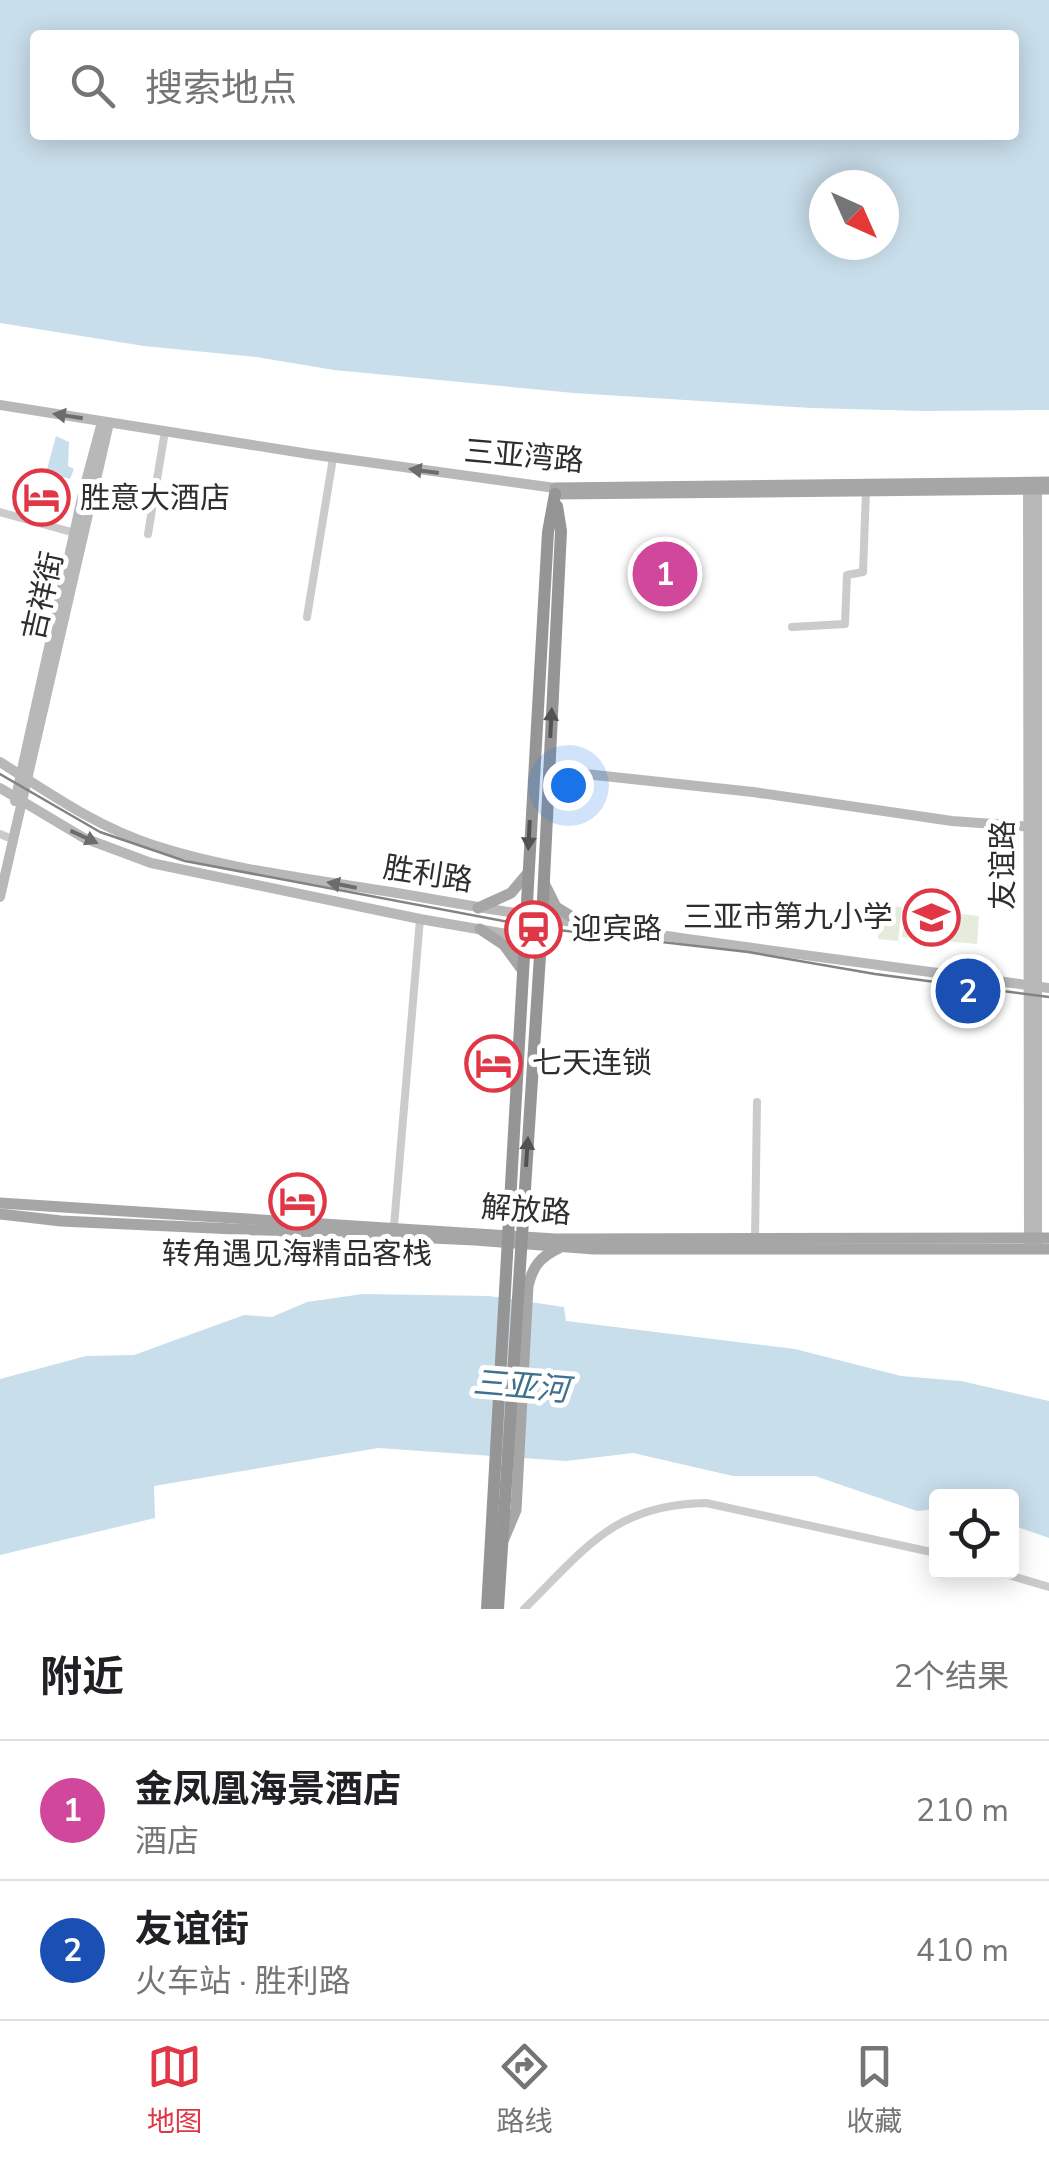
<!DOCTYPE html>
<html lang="zh">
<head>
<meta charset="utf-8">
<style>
  :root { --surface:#fff; --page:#f2f2f2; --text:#202124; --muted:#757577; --line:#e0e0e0; --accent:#e03645 }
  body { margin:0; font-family:"Nunito Sans","Noto Sans SC",sans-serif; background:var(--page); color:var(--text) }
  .controls { position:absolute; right:30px; bottom:30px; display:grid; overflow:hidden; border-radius:10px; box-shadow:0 5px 25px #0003 }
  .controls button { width:90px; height:90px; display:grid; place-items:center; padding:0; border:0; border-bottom:2px solid var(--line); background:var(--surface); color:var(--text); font:50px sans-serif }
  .compass { position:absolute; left:809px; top:170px; width:90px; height:90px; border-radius:50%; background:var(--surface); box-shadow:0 5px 25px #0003; rotate:135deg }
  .you { position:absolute; left:568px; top:785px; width:35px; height:35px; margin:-25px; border:8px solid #fff; border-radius:50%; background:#1a73e8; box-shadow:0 0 0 15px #1a73e833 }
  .badge { display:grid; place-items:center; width:65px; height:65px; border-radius:50%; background:var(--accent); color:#fff; font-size:32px; font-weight:700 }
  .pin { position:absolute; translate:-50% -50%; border:5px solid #fff; box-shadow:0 2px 10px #0006 }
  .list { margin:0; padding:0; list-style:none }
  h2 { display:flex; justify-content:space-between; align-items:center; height:130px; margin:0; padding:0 40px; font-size:42px }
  h2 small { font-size:32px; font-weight:400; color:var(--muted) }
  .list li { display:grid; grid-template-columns:65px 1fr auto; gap:30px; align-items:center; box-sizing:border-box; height:140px; padding:0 40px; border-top:2px solid var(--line) }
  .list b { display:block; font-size:38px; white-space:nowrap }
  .list p { margin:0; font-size:32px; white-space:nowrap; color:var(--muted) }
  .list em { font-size:32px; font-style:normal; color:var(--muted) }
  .icon { flex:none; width:55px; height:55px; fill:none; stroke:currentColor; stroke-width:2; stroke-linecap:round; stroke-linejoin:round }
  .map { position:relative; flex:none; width:1049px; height:1609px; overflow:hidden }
  .search { position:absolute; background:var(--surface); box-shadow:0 5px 25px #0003; left:30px; right:30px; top:30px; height:110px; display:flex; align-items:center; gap:25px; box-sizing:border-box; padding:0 35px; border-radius:10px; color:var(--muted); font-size:38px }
  .sheet { height:410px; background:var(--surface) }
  nav { display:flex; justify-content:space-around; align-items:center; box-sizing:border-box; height:140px; border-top:2px solid var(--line); background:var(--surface); font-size:28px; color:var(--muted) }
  nav a { display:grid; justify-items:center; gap:5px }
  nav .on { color:var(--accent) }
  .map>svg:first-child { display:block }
  .green { fill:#e5ebdd }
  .water { fill:#c9deeb; fill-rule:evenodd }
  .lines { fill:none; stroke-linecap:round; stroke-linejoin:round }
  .street { stroke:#cbcbcb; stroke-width:8 }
  .secondary { stroke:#b8b8b8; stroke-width:10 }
  .primary { stroke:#a6a6a6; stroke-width:11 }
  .highway { stroke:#959595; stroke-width:12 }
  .tram { stroke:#838383; stroke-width:2.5 }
  .oneway { fill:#6c6c6c }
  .oneway2 { fill:#525252 }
  .labels { text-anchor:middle; stroke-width:10; stroke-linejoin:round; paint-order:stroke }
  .street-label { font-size:30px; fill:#2e2e2e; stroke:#fff }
  .poi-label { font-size:30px; fill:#2e2e2e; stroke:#fff; text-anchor:start }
  .water-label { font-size:32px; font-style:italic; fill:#3f718e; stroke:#fff }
</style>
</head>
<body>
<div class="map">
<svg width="1049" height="1609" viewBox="0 0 1049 1609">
  <rect width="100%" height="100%" fill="#fff"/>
  <g class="green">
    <path d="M882 905 902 907 898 941 878 939Z"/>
    <path d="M907 908 979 916 977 944 902 937Z"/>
  </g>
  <g class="water">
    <path d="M0 0H1049V410L923 411 811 408 574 393 334 370 256 357 144 346 0 323ZM35 35H1014V135H35ZM824 185H884V245H824Z"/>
    <path d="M56 436 69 442 68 466 74 469 70 479 46 473Z"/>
    <path d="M363 1294 489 1296 564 1307 566 1321 795 1349 901 1376 961 1381 1049 1401V1538L1012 1525V1496H936V1509L917 1511 815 1476H733L633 1453 566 1461 378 1448 154 1486 155 1518 0 1555V1379L86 1356 134 1355 244 1315 272 1317 307 1302Z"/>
  </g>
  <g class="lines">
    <g class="street">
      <path d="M0 512 75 533"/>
      <path d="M148 534 165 431"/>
      <path d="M307 617 333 458"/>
      <path d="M792 627 845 624 847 575 863 572 866 491"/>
      <path d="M0 834 7 837"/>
      <path d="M394 1226 420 919"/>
      <path d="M755 1240 757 1102"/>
      <path d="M998 1572 1049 1587"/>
      <path d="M524 1609C584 1550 614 1504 706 1503L936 1553"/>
    </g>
    <g class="secondary">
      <path d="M0 405 309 454 555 488"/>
      <path d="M1028 482 1029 1245"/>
      <path d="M1037 485V1243"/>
      <path d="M0 762C49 793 97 827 153 845 239 873 331 881 420 897 629 934 839 959 1049 988"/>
      <path d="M548 770 753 792 952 821 1034 827"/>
      <path d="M0 788 84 838 151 863 420 919 541 940"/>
      <path d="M15 801 84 489 102 422"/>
      <path d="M0 897 109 423"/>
    </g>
    <g class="primary">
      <path d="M1049 482 555 488V494L1049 489"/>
      <path d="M544 883 556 907 585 925"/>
      <path d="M478 908 511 893 527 874"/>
      <path d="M480 929 504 945 523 971"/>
      <path d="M0 1203 556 1239 1049 1238"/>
      <path d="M0 1214 61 1221 475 1240 594 1249H1049"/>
      <path d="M503 1541 516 1510 528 1286C533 1266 540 1257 559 1248"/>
    </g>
    <g class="highway">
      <path d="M487 1609 548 532 555 494"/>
      <path d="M498 1609 541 940 561 531 557 506"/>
    </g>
    <path class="tram" d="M0 774 100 832 185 861 541 928 748 952 875 974 1049 997"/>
  </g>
  <defs><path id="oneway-solid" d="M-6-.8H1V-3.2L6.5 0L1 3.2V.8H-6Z" transform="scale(2.5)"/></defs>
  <g class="oneway">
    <use href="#oneway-solid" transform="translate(68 416) rotate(-171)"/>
    <use href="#oneway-solid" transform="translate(424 471) rotate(-172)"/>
    <use href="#oneway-solid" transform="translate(84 837) rotate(25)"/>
    <use href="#oneway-solid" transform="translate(342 885) rotate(-169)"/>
  </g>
  <g class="oneway2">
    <use href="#oneway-solid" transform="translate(551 723) rotate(-87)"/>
    <use href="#oneway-solid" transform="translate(529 835) rotate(93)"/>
    <use href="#oneway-solid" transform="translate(527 1152) rotate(-86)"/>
  </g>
  <defs>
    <symbol id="hotel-ring" viewBox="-11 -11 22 22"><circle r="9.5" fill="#fff" stroke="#e03645" stroke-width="1.5"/><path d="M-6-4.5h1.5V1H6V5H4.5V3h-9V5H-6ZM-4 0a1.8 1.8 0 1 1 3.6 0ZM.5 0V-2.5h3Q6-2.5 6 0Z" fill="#e03645"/></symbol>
    <symbol id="school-ring" viewBox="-11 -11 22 22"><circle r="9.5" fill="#fff" stroke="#e03645" stroke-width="1.5"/><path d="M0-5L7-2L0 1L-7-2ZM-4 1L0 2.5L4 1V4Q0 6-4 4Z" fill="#e03645"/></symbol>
    <symbol id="station-ring" viewBox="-11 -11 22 22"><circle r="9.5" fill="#fff" stroke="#e03645" stroke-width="1.5"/><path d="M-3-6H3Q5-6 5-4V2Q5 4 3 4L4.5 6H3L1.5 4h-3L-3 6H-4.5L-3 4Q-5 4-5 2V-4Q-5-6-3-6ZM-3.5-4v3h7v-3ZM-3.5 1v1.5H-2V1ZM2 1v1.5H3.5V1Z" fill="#e03645"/></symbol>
  </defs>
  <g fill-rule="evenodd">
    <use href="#hotel-ring" x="10" y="466" width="63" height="63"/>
    <use href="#school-ring" x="900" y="886" width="63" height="63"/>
    <use href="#station-ring" x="502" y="898" width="63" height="63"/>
    <use href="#hotel-ring" x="462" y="1032" width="63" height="63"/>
    <use href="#hotel-ring" x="266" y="1170" width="63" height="63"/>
  </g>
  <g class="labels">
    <g class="street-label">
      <text transform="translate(524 456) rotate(5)" y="10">三亚湾路</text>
      <text transform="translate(43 596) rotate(-77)" y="10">吉祥街</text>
      <text transform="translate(1003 865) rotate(-90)" y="10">友谊路</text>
      <text transform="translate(428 874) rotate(9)" y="10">胜利路</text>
      <text transform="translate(526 1210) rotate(4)" y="10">解放路</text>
    </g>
    <g class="poi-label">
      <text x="80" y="508">胜意大酒店</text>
      <text x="893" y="927" text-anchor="end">三亚市第九小学</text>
      <text x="572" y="939">迎宾路</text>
      <text x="532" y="1073">七天连锁</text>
      <text x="297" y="1264" text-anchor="middle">转角遇见海精品客栈</text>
    </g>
    <g class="water-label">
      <text transform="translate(521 1386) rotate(5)" y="11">三亚河</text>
    </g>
  </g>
</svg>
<div class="controls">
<button><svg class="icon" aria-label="locate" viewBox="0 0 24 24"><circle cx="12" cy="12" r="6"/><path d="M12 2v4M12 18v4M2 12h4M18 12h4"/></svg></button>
</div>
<svg class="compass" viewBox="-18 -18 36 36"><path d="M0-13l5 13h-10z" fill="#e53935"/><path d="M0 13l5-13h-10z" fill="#757577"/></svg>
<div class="you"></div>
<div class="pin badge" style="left:665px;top:574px;background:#d1479c">1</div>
<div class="pin badge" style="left:968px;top:991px;background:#1a4fb4">2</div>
<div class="search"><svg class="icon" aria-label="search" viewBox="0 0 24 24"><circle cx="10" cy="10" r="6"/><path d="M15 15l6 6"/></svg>搜索地点</div>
</div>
<section class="sheet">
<h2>附近<small>2个结果</small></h2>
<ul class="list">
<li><span class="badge" style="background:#d1479c">1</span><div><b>金凤凰海景酒店</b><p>酒店</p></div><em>210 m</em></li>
<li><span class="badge" style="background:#1a4fb4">2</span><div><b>友谊街</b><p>火车站 · 胜利路</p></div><em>410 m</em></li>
</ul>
</section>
<nav>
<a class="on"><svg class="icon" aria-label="map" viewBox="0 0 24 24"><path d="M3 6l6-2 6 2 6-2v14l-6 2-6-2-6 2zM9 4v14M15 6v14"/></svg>地图</a>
<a><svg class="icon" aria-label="directions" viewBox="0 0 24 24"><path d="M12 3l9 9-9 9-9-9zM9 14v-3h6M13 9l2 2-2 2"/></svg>路线</a>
<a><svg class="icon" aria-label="saved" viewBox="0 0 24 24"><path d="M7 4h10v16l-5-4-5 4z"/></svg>收藏</a>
</nav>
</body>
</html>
